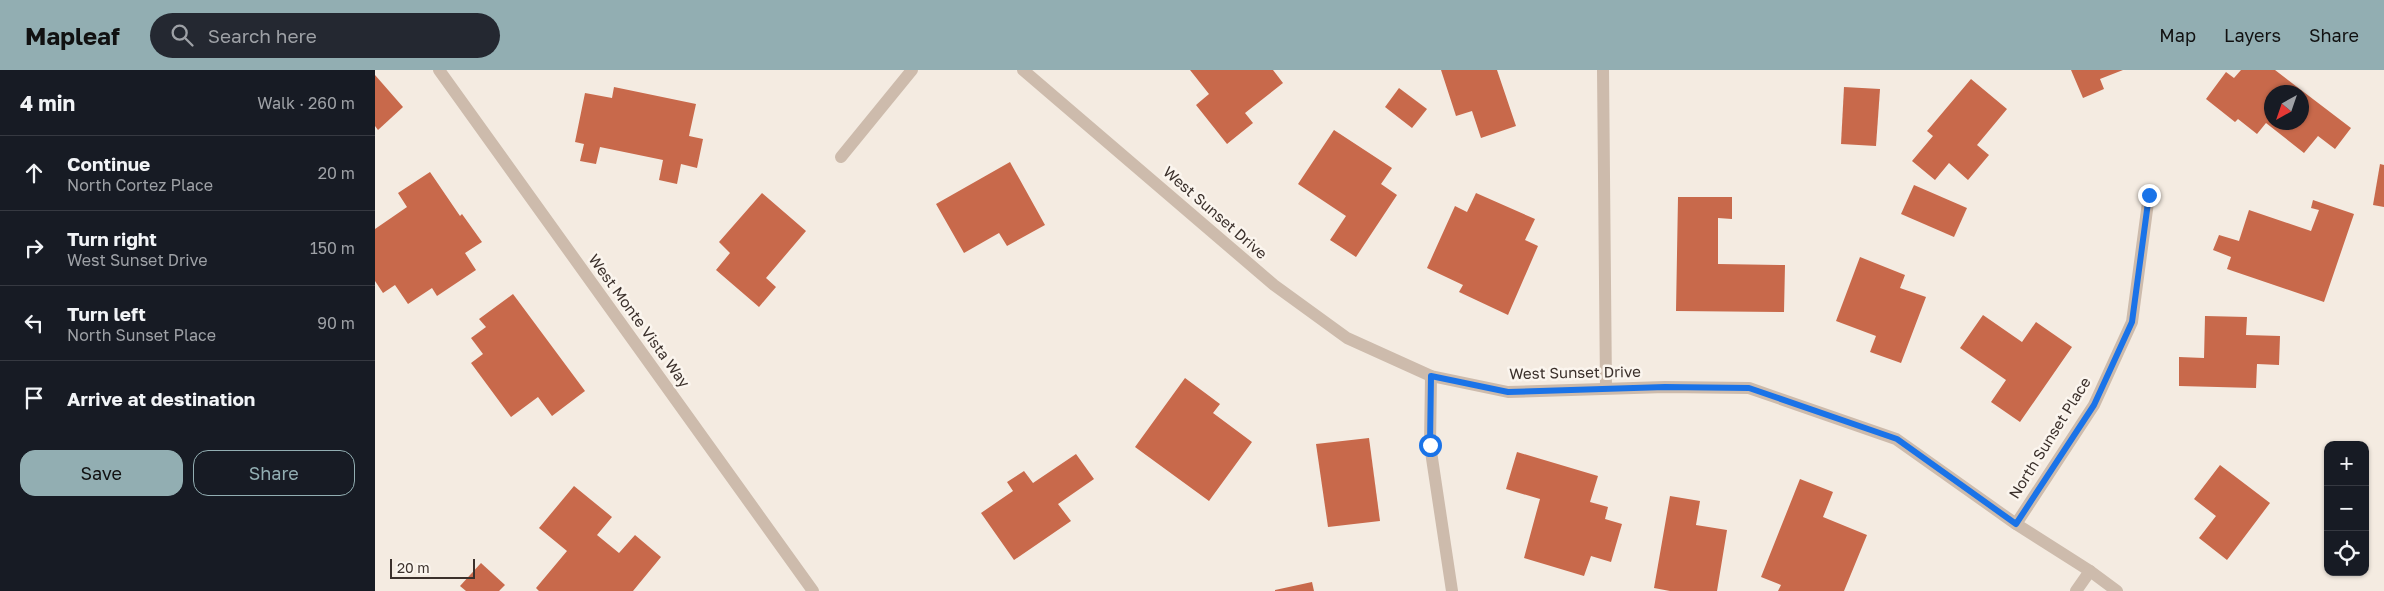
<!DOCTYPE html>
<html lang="en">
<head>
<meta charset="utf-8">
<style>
  :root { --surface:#171b24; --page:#242831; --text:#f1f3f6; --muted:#9ea1a6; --line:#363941; --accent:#92aeb2 }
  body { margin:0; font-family:"Golos Text",sans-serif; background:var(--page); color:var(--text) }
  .controls { position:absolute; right:15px; bottom:15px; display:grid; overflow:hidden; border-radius:10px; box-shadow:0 1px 4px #0004 }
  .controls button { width:45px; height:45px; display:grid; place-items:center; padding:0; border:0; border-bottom:1px solid var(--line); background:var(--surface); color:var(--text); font:25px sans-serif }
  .compass { position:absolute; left:1889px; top:15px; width:45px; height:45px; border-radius:50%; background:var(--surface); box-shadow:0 1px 4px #0004; rotate:220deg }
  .scale { position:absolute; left:15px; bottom:12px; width:85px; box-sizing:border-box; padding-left:5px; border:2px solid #3b302b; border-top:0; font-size:14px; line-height:18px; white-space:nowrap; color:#3b302b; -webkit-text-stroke:4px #fbf5ee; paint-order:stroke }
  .stop { position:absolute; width:15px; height:15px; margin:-11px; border:4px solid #1a73e8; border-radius:50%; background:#fff }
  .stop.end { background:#1a73e8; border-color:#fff; box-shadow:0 1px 5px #0008 }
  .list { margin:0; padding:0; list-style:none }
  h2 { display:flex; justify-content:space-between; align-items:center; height:65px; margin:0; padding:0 20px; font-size:21px }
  h2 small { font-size:16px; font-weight:400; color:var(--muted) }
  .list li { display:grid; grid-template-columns:32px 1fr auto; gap:15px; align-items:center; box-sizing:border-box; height:75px; padding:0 20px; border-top:1px solid var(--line) }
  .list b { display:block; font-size:19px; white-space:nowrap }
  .list p { margin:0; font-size:16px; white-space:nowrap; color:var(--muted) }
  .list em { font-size:16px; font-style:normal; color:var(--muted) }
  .actions { display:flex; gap:10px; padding:15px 20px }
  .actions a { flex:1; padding:11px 0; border:1px solid var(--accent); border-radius:15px; text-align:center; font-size:18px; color:var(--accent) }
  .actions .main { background:var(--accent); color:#111 }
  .icon { flex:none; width:28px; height:28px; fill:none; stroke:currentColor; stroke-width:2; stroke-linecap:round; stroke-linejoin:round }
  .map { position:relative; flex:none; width:2009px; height:521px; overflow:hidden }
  header { display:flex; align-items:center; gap:30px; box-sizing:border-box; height:70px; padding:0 25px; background:var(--accent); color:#111 }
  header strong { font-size:24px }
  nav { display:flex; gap:28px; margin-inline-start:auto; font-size:18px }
  .search { width:350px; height:45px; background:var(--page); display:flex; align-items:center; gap:12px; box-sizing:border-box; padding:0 18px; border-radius:28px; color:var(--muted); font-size:19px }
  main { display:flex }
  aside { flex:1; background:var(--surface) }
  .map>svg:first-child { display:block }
  .building { fill:#c8694b; fill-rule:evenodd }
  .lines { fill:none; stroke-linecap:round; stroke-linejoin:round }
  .minor { stroke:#cdbbac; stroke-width:12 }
  .route { stroke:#1a73e8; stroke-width:6 }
  .labels { text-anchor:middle; stroke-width:5; stroke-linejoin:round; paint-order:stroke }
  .street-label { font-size:15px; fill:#3b302b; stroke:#fbf5ee }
</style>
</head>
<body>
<header>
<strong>Mapleaf</strong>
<div class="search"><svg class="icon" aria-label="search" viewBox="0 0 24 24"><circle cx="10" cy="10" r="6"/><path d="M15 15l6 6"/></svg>Search here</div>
<nav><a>Map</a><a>Layers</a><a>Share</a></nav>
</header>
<main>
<aside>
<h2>4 min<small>Walk · 260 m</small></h2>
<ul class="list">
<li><svg class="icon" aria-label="ahead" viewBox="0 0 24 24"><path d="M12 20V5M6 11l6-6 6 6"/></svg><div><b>Continue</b><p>North Cortez Place</p></div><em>20 m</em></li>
<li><svg class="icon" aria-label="right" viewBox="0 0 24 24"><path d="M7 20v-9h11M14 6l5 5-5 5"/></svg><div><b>Turn right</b><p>West Sunset Drive</p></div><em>150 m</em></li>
<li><svg class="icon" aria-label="left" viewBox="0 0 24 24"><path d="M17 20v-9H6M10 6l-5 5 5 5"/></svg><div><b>Turn left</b><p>North Sunset Place</p></div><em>90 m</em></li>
<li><svg class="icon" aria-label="arrive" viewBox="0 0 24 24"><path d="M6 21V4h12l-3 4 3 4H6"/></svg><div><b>Arrive at destination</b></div></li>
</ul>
<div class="actions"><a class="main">Save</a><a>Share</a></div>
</aside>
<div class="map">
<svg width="2009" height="521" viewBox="0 0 2009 521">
  <rect width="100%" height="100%" fill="#f4ebe1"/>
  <g class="building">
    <path d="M815 0H898L908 13 870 43 878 53 852 74 821 35 834 24Z"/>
    <path d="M1066 0H1122L1141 56 1106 68 1097 41 1081 46Z"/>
    <path d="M1696 0H1748L1725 9 1729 19 1708 28Z"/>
    <path d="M1866 0H1900L1976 58 1960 79 1943 66 1929 83 1891 53 1882 64 1863 49 1860 52 1831 29 1851 2 1859 8ZM1896 22H1926V52H1896Z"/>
    <path d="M0 5 28 37 3 60 0 56Z"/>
    <path d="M1596 9 1632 39 1602 75 1614 85 1593 110 1574 93 1560 110 1537 91 1558 66 1552 61Z"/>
    <path d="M239 17 321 34 314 66 328 69 322 98 306 94 302 114 284 110 288 90 225 77 221 94 205 91 209 74 200 72 210 23 237 28Z"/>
    <path d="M1469 17 1505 19 1501 76 1466 74Z"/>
    <path d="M1024 18 1052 39 1037 58 1010 37Z"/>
    <path d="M959 60 1017 98 1006 114 1022 125 981 187 955 170 971 146 923 114Z"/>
    <path d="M635 92 670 155 632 176 624 163 589 183 561 134Z"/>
    <path d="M2005 94 2009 95V137L1998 135Z"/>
    <path d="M55 102 85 146 87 144 107 172 90 183 101 200 62 226 57 218 33 234 20 215 8 223 0 211V159L32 137 23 123Z"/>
    <path d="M1539 115 1592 138 1579 167 1526 144Z"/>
    <path d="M387 123 431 161 391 208 401 217 384 237 341 200 355 183 344 172Z"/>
    <path d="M1101 123 1160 149 1150 170 1163 176 1133 245 1084 222 1088 215 1052 198 1080 136 1092 142Z"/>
    <path d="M1303 127H1357V149L1343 148V194L1410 195 1409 242 1301 241Z"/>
    <path d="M1938 130 1979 144 1949 232 1852 199 1856 187 1838 180 1844 165 1864 171 1874 140 1936 161 1944 140 1936 138Z"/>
    <path d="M1485 187 1530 205 1525 218 1551 227 1526 293 1495 282 1501 266 1461 251Z"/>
    <path d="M138 224 210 321 177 346 163 327 136 347 96 293 108 284 96 268 111 257 104 249Z"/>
    <path d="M1608 245 1647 272 1661 252 1697 277 1645 352 1616 332 1631 310 1585 278Z"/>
    <path d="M1830 246 1872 247 1871 265 1905 266 1904 295 1882 294 1881 318 1804 316V287L1829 288Z"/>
    <path d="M810 308 845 334 838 343 877 372 834 431 760 377Z"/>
    <path d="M994 368 1005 451 953 457 941 374Z"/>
    <path d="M1142 382 1223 406 1215 432 1233 437 1230 449 1247 454 1236 492 1216 486 1209 506 1149 488 1165 429 1131 419Z"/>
    <path d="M701 384 719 409 683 434 696 451 639 490 606 443 638 421 632 412 649 401 658 413Z"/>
    <path d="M1845 395 1895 433 1852 490 1824 468 1841 446 1819 429Z"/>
    <path d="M1425 409 1458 422 1448 447 1492 465 1469 521H1403L1406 515 1386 507Z"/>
    <path d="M199 416 237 447 222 465 244 483 260 465 286 487 258 521H164L161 518 192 481 164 458Z"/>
    <path d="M1295 426 1325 431 1321 455 1352 460 1342 521H1295L1279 518Z"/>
    <path d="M106 493 130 515 124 521H91L85 516Z"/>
    <path d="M937 512 939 521H900V520Z"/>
  </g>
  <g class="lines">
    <g class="minor">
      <path d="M64 0 438 521"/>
      <path d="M648 0 899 215 972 268 1056 306 1133 322 1290 317 1374 318 1521 369 1641 454 1715 501 1742 521"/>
      <path d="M1228 0 1231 318"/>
      <path d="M466 87 537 0"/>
      <path d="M1056 306 1055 375 1077 521"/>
      <path d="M1641 454 1719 335 1757 252 1774 125"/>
      <path d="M1701 521 1715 501"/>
    </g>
  </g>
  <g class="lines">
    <path class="route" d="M1055 375 1056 306 1133 322 1290 317 1374 318 1522 369 1641 454 1719 335 1757 252 1774 125"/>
  </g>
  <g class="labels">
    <g class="street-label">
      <text transform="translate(840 143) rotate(41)" y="5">West Sunset Drive</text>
      <text transform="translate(264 251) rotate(54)" y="5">West Monte Vista Way</text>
      <text transform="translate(1200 303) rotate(-1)" y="5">West Sunset Drive</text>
      <text transform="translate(1675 368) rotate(-58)" y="5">North Sunset Place</text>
    </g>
  </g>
</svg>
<div class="controls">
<button>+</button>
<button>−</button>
<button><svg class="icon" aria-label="locate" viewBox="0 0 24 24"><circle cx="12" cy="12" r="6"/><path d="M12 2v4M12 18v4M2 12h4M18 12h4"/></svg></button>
</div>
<svg class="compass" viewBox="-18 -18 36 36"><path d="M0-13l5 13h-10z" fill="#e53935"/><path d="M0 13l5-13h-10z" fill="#9ea1a6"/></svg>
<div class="scale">20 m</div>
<div class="stop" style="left:1055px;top:375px"></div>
<div class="stop end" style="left:1774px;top:125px"></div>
</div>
</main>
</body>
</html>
